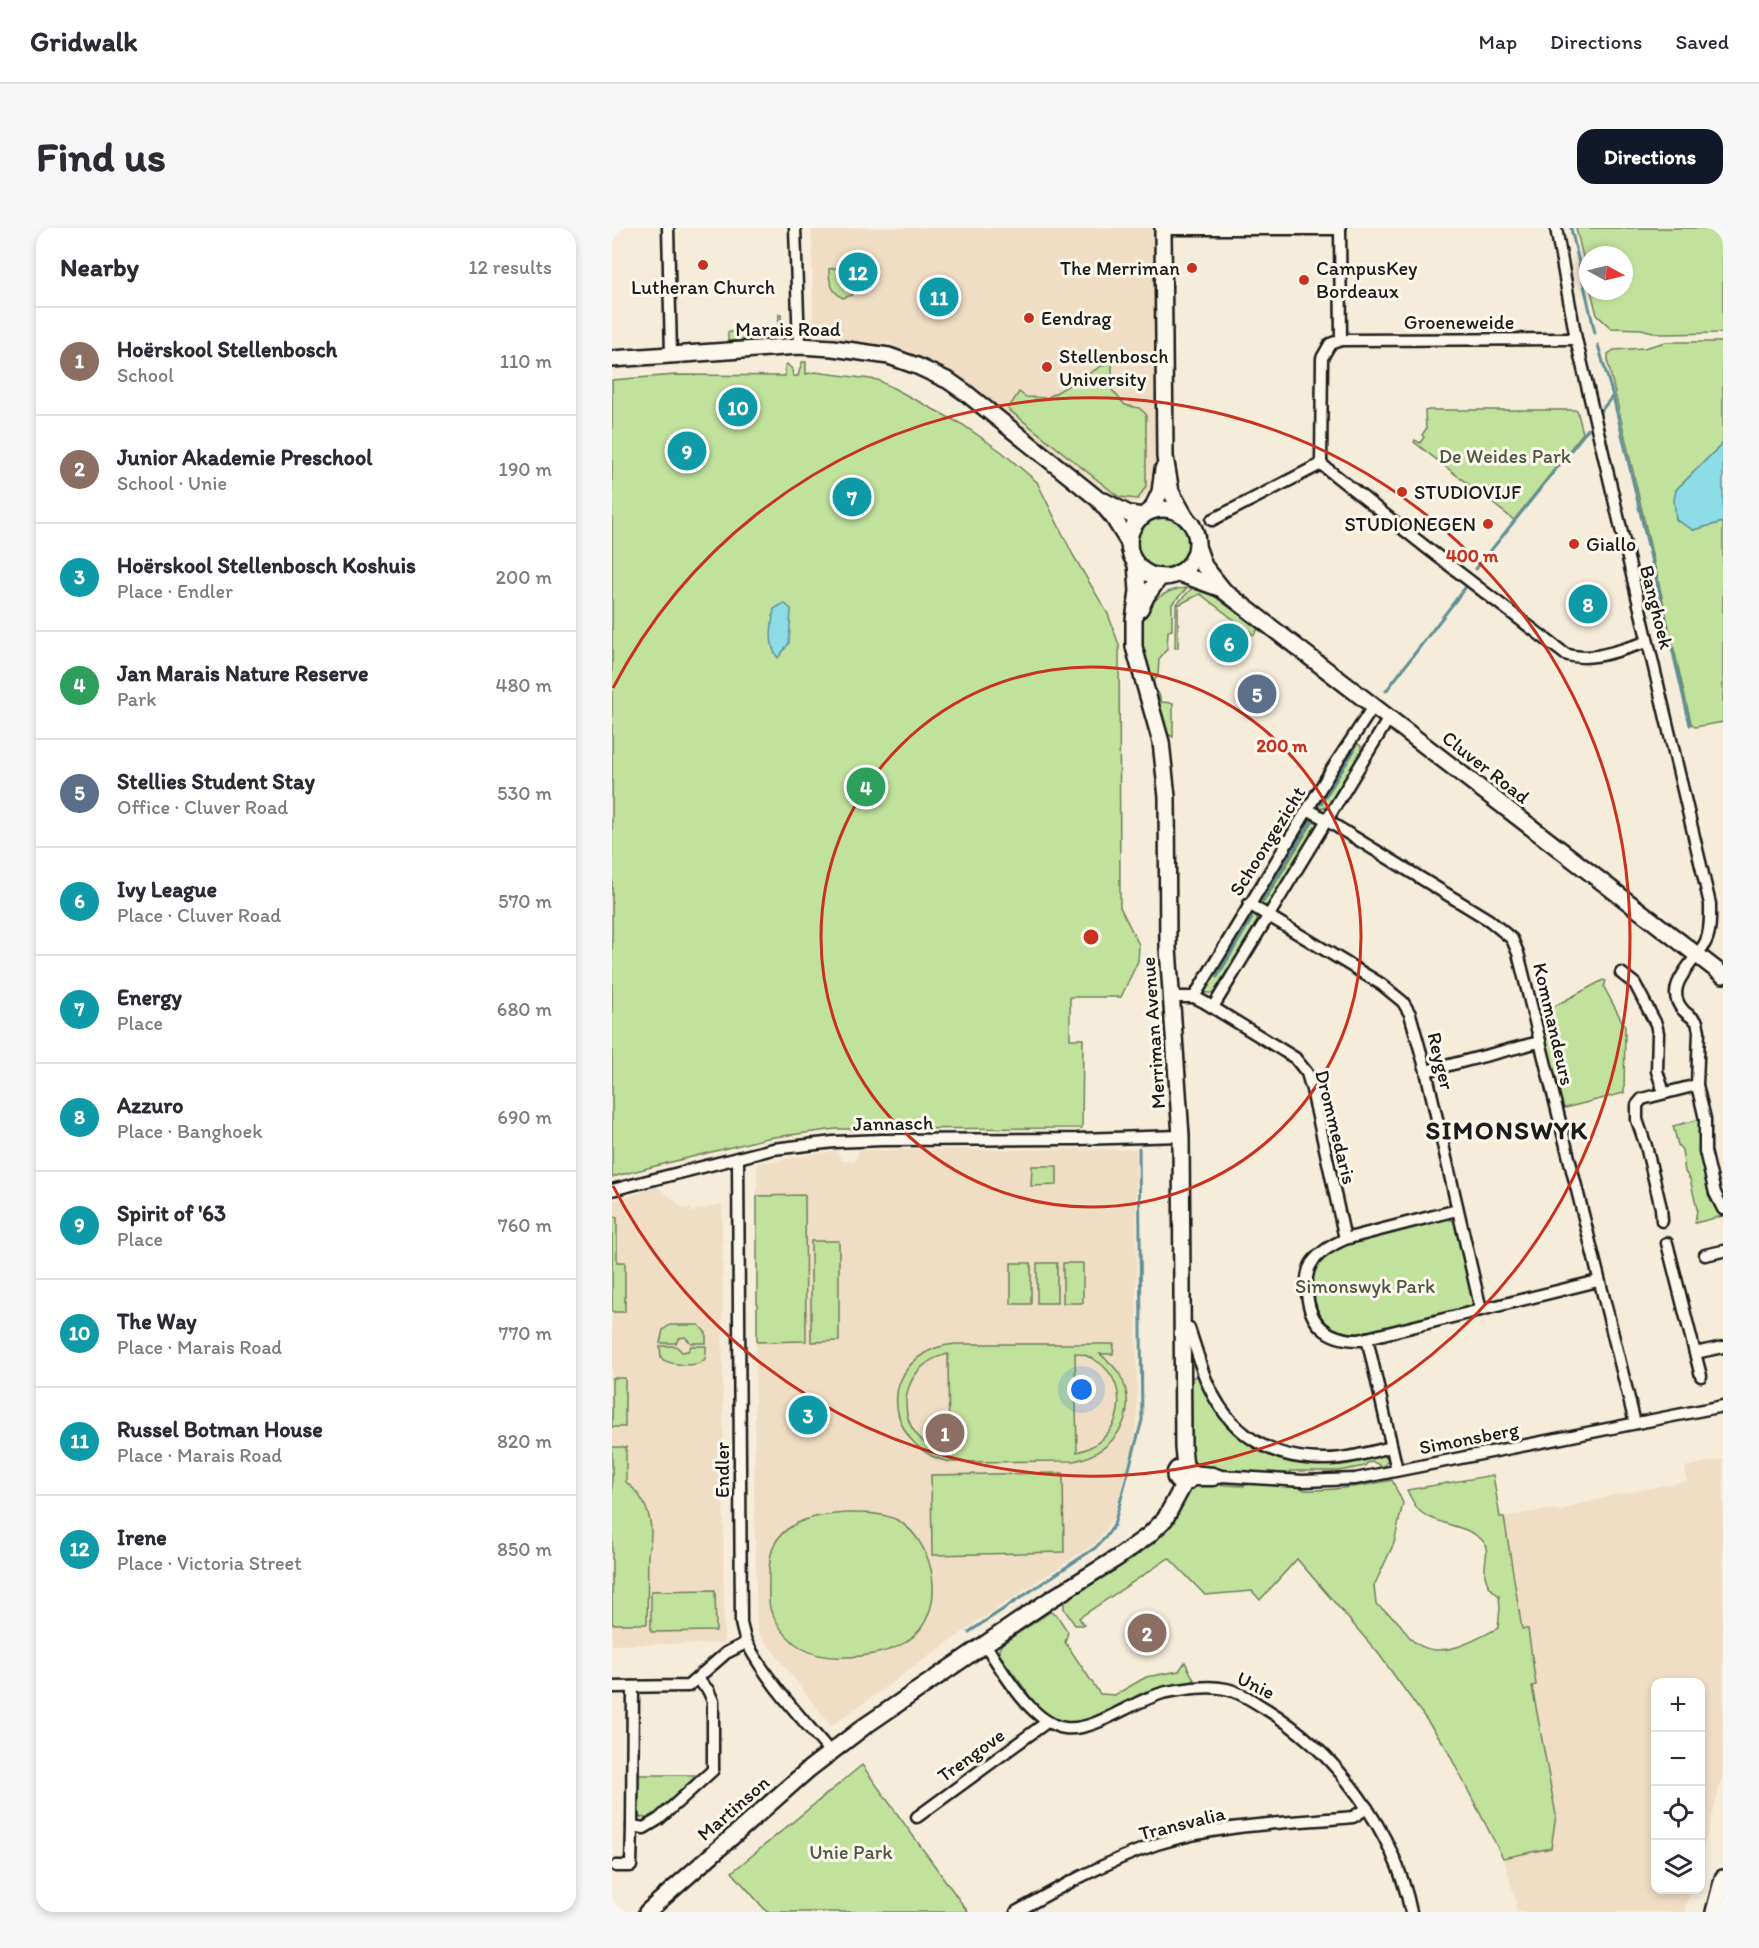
<!DOCTYPE html>
<html lang="en">
<head>
<meta charset="utf-8">
<style>
  :root { --surface:#fff; --page:#f7f7f7; --text:#2b2b33; --muted:#7c7c81; --line:#e1e1e2; --accent:#111827 }
  body { margin:0; font-family:Itim,sans-serif; background:var(--page); color:var(--text) }
  .controls { position:absolute; right:18px; bottom:18px; display:grid; overflow:hidden; border-radius:12px; box-shadow:0 3px 9px #0003 }
  .controls button { width:54px; height:54px; display:grid; place-items:center; padding:0; border:0; border-bottom:2px solid var(--line); background:var(--surface); color:var(--text); font:30px sans-serif }
  .compass { position:absolute; left:967px; top:18px; width:54px; height:54px; border-radius:50%; background:var(--surface); box-shadow:0 3px 9px #0003; rotate:97deg }
  .you { position:absolute; left:470px; top:1162px; width:21px; height:21px; margin:-15px; border:4px solid #fff; border-radius:50%; background:#1a73e8; box-shadow:0 0 0 9px #1a73e833 }
  .badge { display:grid; place-items:center; width:39px; height:39px; border-radius:50%; background:var(--accent); color:#fff; font-size:20px; font-weight:700 }
  .pin { position:absolute; translate:-50% -50%; border:3px solid #fff; box-shadow:0 2px 6px #0006 }
  .list { margin:0; padding:0; list-style:none }
  h2 { display:flex; justify-content:space-between; align-items:center; height:78px; margin:0; padding:0 24px; font-size:26px }
  h2 small { font-size:20px; font-weight:400; color:var(--muted) }
  .list li { display:grid; grid-template-columns:39px 1fr auto; gap:18px; align-items:center; box-sizing:border-box; height:108px; padding:0 24px; border-top:2px solid var(--line) }
  .list b { display:block; font-size:22px; white-space:nowrap }
  .list p { margin:0; font-size:20px; white-space:nowrap; color:var(--muted) }
  .list em { font-size:20px; font-style:normal; color:var(--muted) }
  .icon { flex:none; width:33px; height:33px; fill:none; stroke:currentColor; stroke-width:2; stroke-linecap:round; stroke-linejoin:round }
  .map { position:relative; flex:none; width:1111px; height:1684px; overflow:hidden; border-radius:18px }
  header { display:flex; align-items:center; gap:36px; box-sizing:border-box; height:84px; padding:0 30px; background:var(--surface); border-bottom:2px solid var(--line) }
  header strong { font-size:28px }
  nav { display:flex; gap:33px; margin-inline-start:auto; font-size:21px }
  .intro { display:flex; align-items:center; justify-content:space-between; box-sizing:border-box; height:144px; padding:0 36px }
  h1 { margin:0; font-size:42px }
  .button { padding:15px 27px; border-radius:18px; background:var(--accent); color:#fff; font-size:21px; font-weight:700 }
  main { display:flex; gap:36px; padding:0 36px }
  aside { flex:1; background:var(--surface); border-radius:18px; box-shadow:0 3px 9px #0003 }
  .map>svg:first-child { display:block }
  .built { fill:#efdec4 }
  .green { fill:#c1e29c; stroke:#6e7f5c; stroke-width:1.5; fill-rule:evenodd }
  .water { fill:#8ddde8; stroke:#609096; stroke-width:1.5 }
  .lines { fill:none; stroke-linecap:round; stroke-linejoin:round }
  .stream { stroke:#609096; stroke-width:3 }
  .street-casing { stroke:#1c1c1c; stroke-width:15 }
  .secondary-casing { stroke:#1c1c1c; stroke-width:20 }
  .street { stroke:#fbf7ec; stroke-width:10 }
  .secondary { stroke:#fbf7ec; stroke-width:15 }
  .ring { fill:none; stroke:#c8321e; stroke-width:3 }
  .poi-dot { fill:#c8321e; stroke:#fbf7ec; stroke-width:2 }
  .labels { text-anchor:middle; stroke-width:6; stroke-linejoin:round; paint-order:stroke }
  .poi-label { font-size:20px; fill:#1c1c1c; stroke:#fbf7ec; text-anchor:start }
  .street-label { font-size:20px; fill:#1c1c1c; stroke:#fbf7ec }
  .park-label { font-size:20px; fill:#4e5742; stroke:#fbf7ec }
  .district-label { font-size:26px; font-weight:bold; letter-spacing:1.5px; fill:#1c1c1c; stroke:#fbf7ec }
  .centre { fill:#c8321e; stroke:#fbf7ec; stroke-width:3 }
  .ring-label { font-size:18px; text-anchor:middle; font-weight:bold; fill:#c8321e; stroke:#fbf7ec; stroke-width:6; stroke-linejoin:round; paint-order:stroke }
</style>
</head>
<body>
<header>
<strong>Gridwalk</strong>
<nav><a>Map</a><a>Directions</a><a>Saved</a></nav>
</header>
<div class="intro"><h1>Find us</h1><a class="button">Directions</a></div>
<main>
<aside>
<h2>Nearby<small>12 results</small></h2>
<ul class="list">
<li><span class="badge" style="background:#8d6e63">1</span><div><b>Hoërskool Stellenbosch</b><p>School</p></div><em>110 m</em></li>
<li><span class="badge" style="background:#8d6e63">2</span><div><b>Junior Akademie Preschool</b><p>School · Unie</p></div><em>190 m</em></li>
<li><span class="badge" style="background:#0f9aa8">3</span><div><b>Hoërskool Stellenbosch Koshuis</b><p>Place · Endler</p></div><em>200 m</em></li>
<li><span class="badge" style="background:#2e9e5b">4</span><div><b>Jan Marais Nature Reserve</b><p>Park</p></div><em>480 m</em></li>
<li><span class="badge" style="background:#5c6f8a">5</span><div><b>Stellies Student Stay</b><p>Office · Cluver Road</p></div><em>530 m</em></li>
<li><span class="badge" style="background:#0f9aa8">6</span><div><b>Ivy League</b><p>Place · Cluver Road</p></div><em>570 m</em></li>
<li><span class="badge" style="background:#0f9aa8">7</span><div><b>Energy</b><p>Place</p></div><em>680 m</em></li>
<li><span class="badge" style="background:#0f9aa8">8</span><div><b>Azzuro</b><p>Place · Banghoek</p></div><em>690 m</em></li>
<li><span class="badge" style="background:#0f9aa8">9</span><div><b>Spirit of '63</b><p>Place</p></div><em>760 m</em></li>
<li><span class="badge" style="background:#0f9aa8">10</span><div><b>The Way</b><p>Place · Marais Road</p></div><em>770 m</em></li>
<li><span class="badge" style="background:#0f9aa8">11</span><div><b>Russel Botman House</b><p>Place · Marais Road</p></div><em>820 m</em></li>
<li><span class="badge" style="background:#0f9aa8">12</span><div><b>Irene</b><p>Place · Victoria Street</p></div><em>850 m</em></li>
</ul>
</aside>
<div class="map">
<svg width="1111" height="1684" viewBox="0 0 1111 1684">
  <rect width="100%" height="100%" fill="#f6ecda"/>
  <filter id="ink" filterUnits="userSpaceOnUse"><feTurbulence type="fractalNoise" baseFrequency=".0167" numOctaves="2"/><feDisplacementMap in="SourceGraphic" scale="12" xChannelSelector="R" yChannelSelector="G"/><feConvolveMatrix kernelMatrix="1 2 1 2 8 2 1 2 1" color-interpolation-filters="sRGB"/></filter>
  <g filter="url(#ink)">
    <g class="built">
      <path d="M200 0H543V246L542 255 538 263 527 273 518 275 506 272 356 156 319 134 274 114 265 116 214 108 203 104 201 96Z"/>
      <path d="M524 921 525 1192 521 1219 502 1289 485 1314 369 1391 219 1498 145 1403 142 1265 144 1114 145 1113V935L225 923 230 933H243L247 922Z"/>
      <path d="M46 959 73 981 79 980 80 984 110 976 112 1415 0 1417V973Z"/>
      <path d="M1111 1231V1547L1089 1629 1088 1454H1044V1662H1079L1072 1684H904V1673L891 1630 939 1620 944 1587 920 1457H924L916 1401 910 1402 892 1289 939 1281 950 1283 960 1278 1003 1267 1075 1253 1073 1239Z"/>
    </g>
    <g class="green">
      <path d="M964 0H1111V105L1049 106 1029 101 999 100 985 87 979 63H1012V27H976V50Z"/>
      <path d="M224 40C233 44 239 53 242 62L240 67 231 70C219 63 217 54 217 41Z"/>
      <path d="M167 86H169L170 103 163 110 116 113V104H166Z"/>
      <path d="M1054 114H1111V215L1064 262 1081 302 1111 294V494L1083 499 1079 495 996 135V126L1002 122 1032 120Z"/>
      <path d="M500 132V162L513 177 527 180 534 186V258L526 271 507 269 396 181 407 164 414 169 435 170Z"/>
      <path d="M190 134H194V146L203 144 266 152 351 197 390 224 425 254 461 327 496 386 507 417 508 679 527 717 526 733 509 769H458V811H471L470 900 224 901 155 910 0 949V152L64 147 173 148V138L175 136 180 141 181 148H186Z"/>
      <path d="M817 182H965L971 205 902 292 802 214 803 212 808 215 812 209 810 207 814 201 813 183Z"/>
      <circle cx="551" cy="315" r="29"/>
      <path d="M575 360 560 376V402L556 403 555 421 547 431 546 447 543 452 538 453C528 425 523 399 539 373L541 374C551 365 561 360 575 360Z"/>
      <path d="M580 360 598 365 646 401 642 407 588 366 566 377V420H563L564 377Z"/>
      <path d="M545 464 547 466 549 474 561 475V509L554 505 542 466Z"/>
      <path d="M744 515 749 518V524L715 579 708 580 704 574 741 516Z"/>
      <path d="M697 587 705 592V596L656 677 651 678 647 676 645 672ZM698 592 701 594 652 674 649 672Z"/>
      <path d="M638 685 645 688V694L602 765H594L592 762Z"/>
      <path d="M991 752 994 753 992 759 1013 799 1012 865 949 881 926 787Z"/>
      <path d="M1089 891 1102 973 1111 988 1083 995 1085 981 1078 951 1073 944 1070 922 1066 917 1061 898Z"/>
      <path d="M420 938H445V957L419 958Z"/>
      <path d="M193 967 194 1113 145 1114V968Z"/>
      <path d="M0 989H5V1034H13V1084H0Z"/>
      <path d="M836 991 842 993 845 997 863 1070 862 1075 858 1079 751 1106C732 1105 708 1102 701 1080 699 1073 700 1065 700 1057 701 1019 743 1013 772 1006 794 1001 815 996 836 991Z"/>
      <path d="M199 1013H227V1113L199 1114Z"/>
      <rect x="399" y="1035" width="20" height="41"/>
      <rect x="425" y="1035" width="20" height="40"/>
      <rect x="451" y="1035" width="20" height="40"/>
      <path d="M58 1097H87L94 1105V1115H79L73 1109 67 1110 64 1115H48L51 1102Z"/>
      <path d="M344 1116H502L501 1126H488C496 1133 503 1138 508 1147 529 1186 502 1225 462 1233L338 1234C284 1224 263 1155 313 1125 322 1119 333 1117 344 1116ZM463 1125C521 1134 521 1211 465 1224ZM336 1126 337 1225H336C280 1214 280 1138 336 1126Z"/>
      <path d="M48 1118H64L70 1124 76 1123 79 1118H94C94 1123 95 1129 92 1132 85 1140 56 1137 49 1130Z"/>
      <path d="M588 1148C594 1163 600 1177 610 1189 633 1222 676 1240 716 1236 734 1234 753 1229 771 1226L776 1231 772 1239 761 1234 755 1235 753 1238 727 1243H678V1247L585 1241 578 1235 575 1150Z"/>
      <rect x="0" y="1150" width="13" height="49"/>
      <path d="M0 1219H14V1254C36 1271 44 1298 36 1325L35 1396H0Z"/>
      <path d="M451 1245 452 1324 320 1327 319 1247Z"/>
      <path d="M881 1247 888 1289H892L910 1401H916L924 1457 920 1458 944 1587 939 1620 891 1630 832 1516 766 1425 685 1331 648 1372 640 1363 593 1367 557 1330 467 1390 472 1397H463L452 1381V1374L456 1371 541 1312 576 1259 583 1255 631 1258 641 1255 687 1258 692 1262C722 1263 751 1258 780 1252L791 1275 782 1315 762 1358 764 1376C771 1382 780 1387 786 1394 792 1400 796 1410 804 1415 829 1433 863 1412 886 1400L888 1380 887 1368C858 1347 885 1326 869 1311 852 1296 828 1298 810 1285 803 1280 799 1270 795 1262Z"/>
      <path d="M233 1285C250 1285 272 1284 287 1293 324 1316 336 1384 297 1412 281 1424 252 1429 232 1429 202 1431 179 1419 164 1393 162 1389 159 1385 158 1380 156 1371 157 1359 157 1348 157 1327 160 1310 180 1298 195 1288 216 1287 233 1285Z"/>
      <path d="M103 1362 104 1403 39 1404V1363Z"/>
      <path d="M438 1384 444 1386 456 1404 453 1414 488 1466 503 1467 534 1449 567 1443 573 1434 582 1452 578 1455 534 1463 481 1490 467 1494 454 1495 443 1491 426 1479 387 1426V1421L390 1416Z"/>
      <path d="M250 1537 356 1684H155L120 1644Z"/>
      <path d="M24 1547H92L39 1591 28 1589 25 1584Z"/>
    </g>
    <g class="water">
      <path d="M1111 215V294L1081 302 1064 292 1062 272 1064 262Z"/>
      <path d="M172 375 179 381 177 415 166 430C155 416 160 397 162 381Z"/>
    </g>
    <g class="lines">
      <g class="stream">
        <path d="M959 0 983 105"/>
        <path d="M986 117 1001 168 1078 497"/>
        <path d="M988 184 1000 169"/>
        <path d="M864 341 976 201"/>
        <path d="M774 463 853 360"/>
        <path d="M709 576 743 521"/>
        <path d="M650 673 700 592"/>
        <path d="M605 749 640 690"/>
        <path d="M357 1404 483 1320 493 1310 502 1297 530 1192 527 920"/>
      </g>
      <defs>
        <g id="street">
          <path d="M56 0 59 126"/>
          <path d="M183 0 187 118"/>
          <path d="M944 0 964 111 1098 676C1098 688 1099 702 1094 713 1085 733 1049 758 1071 782 1075 787 1081 789 1085 794L1087 803 1085 857 1093 891V923L1103 965 1111 981"/>
          <path d="M551 1H728"/>
          <path d="M729 112 964 111"/>
          <path d="M709 236 815 320 953 426C979 435 1010 421 1035 414"/>
          <path d="M600 292 709 236 710 130 718 116 729 112 728 0"/>
          <path d="M696 581 877 692 900 711 906 725 1023 1195"/>
          <path d="M637 676 769 756 791 774 798 786 814 843 869 1082"/>
          <path d="M1009 745 1023 756 1044 796 1046 805 1045 843 1052 865"/>
          <path d="M560 769H582L592 774 683 830 695 845 700 862 733 1011"/>
          <path d="M582 769 720 541 761 479"/>
          <path d="M601 779 777 490"/>
          <path d="M814 843 927 814"/>
          <path d="M126 930 129 1395C131 1402 132 1411 136 1417 157 1456 190 1490 218 1524"/>
          <path d="M0 962 161 921 222 914 270 912 465 911 569 908"/>
          <path d="M845 982 733 1011C722 1016 710 1022 702 1032 695 1040 694 1054 695 1064 697 1096 715 1112 747 1112L986 1053"/>
          <path d="M1050 993 1049 980 1034 918 1025 892V877L1030 871 1085 857"/>
          <path d="M1055 1015 1083 1125 1111 1119"/>
          <path d="M1093 1027 1111 1023"/>
          <path d="M570 1100H577L587 1131"/>
          <path d="M755 1110 785 1242"/>
          <path d="M1083 1125 1089 1148"/>
          <path d="M588 1135C607 1197 649 1232 715 1231 736 1231 759 1224 779 1219"/>
          <path d="M578 1243 601 1245 609 1248 691 1253 743 1251 1111 1178"/>
          <path d="M577 1252H602L609 1248"/>
          <path d="M373 1416C390 1442 420 1496 453 1500 484 1504 522 1471 555 1464 573 1461 596 1457 614 1461 629 1464 642 1474 654 1481 725 1525 782 1602 799 1684"/>
          <path d="M0 1459 76 1458 114 1425 134 1415"/>
          <path d="M21 1459 20 1598 32 1600 47 1591 101 1542V1473L96 1462 86 1452"/>
          <path d="M305 1589 435 1494"/>
          <path d="M4 1638H19L20 1598"/>
          <path d="M404 1684C450 1658 495 1633 545 1616 608 1596 676 1595 741 1589L755 1580"/>
        </g>
        <g id="secondary">
          <path d="M551 0 553 229 559 264 574 290"/>
          <path d="M0 131 187 118 221 120 277 128 305 138 337 153 354 165 486 271 501 289 517 315"/>
          <path d="M492 273 517 286 531 288"/>
          <circle cx="551" cy="315" r="34"/>
          <path d="M539 283 548 264 551 241"/>
          <path d="M585 318 592 338 612 363 1111 747"/>
          <path d="M524 335 526 363 522 392V419L549 514 555 569 556 720 569 908 571 1219 573 1239"/>
          <path d="M566 345 607 360"/>
          <path d="M528 381 535 367 548 349"/>
          <circle cx="571" cy="1247" r="8"/>
          <path d="M35 1684 197 1541 253 1498 439 1371 505 1330 537 1307 553 1291 573 1254"/>
          <path d="M1102 1684 1111 1650"/>
        </g>
      </defs>
      <use href="#street" class="street-casing"/>
      <use href="#secondary" class="secondary-casing"/>
      <use href="#street" class="street"/>
      <use href="#secondary" class="secondary"/>
    </g>
  </g>
  <g class="ring">
    <circle cx="479" cy="709" r="270"/>
    <path d="M1 460A539 539 0 1 1 1 958"/>
  </g>
  <g class="poi-dot">
    <circle cx="91" cy="37" r="6"/>
    <circle cx="580" cy="40" r="6"/>
    <circle cx="692" cy="52" r="6"/>
    <circle cx="417" cy="90" r="6"/>
    <circle cx="435" cy="139" r="6"/>
    <circle cx="790" cy="264" r="6"/>
    <circle cx="876" cy="296" r="6"/>
    <circle cx="962" cy="316" r="6"/>
  </g>
  <g class="labels">
    <g class="poi-label">
      <text x="568" y="47" text-anchor="end">The Merriman</text>
      <text x="704" y="47">CampusKey<tspan x="704" dy="23">Bordeaux</tspan></text>
      <text x="91" y="66" text-anchor="middle">Lutheran Church</text>
      <text x="429" y="97">Eendrag</text>
      <text x="447" y="135">Stellenbosch<tspan x="447" dy="23">University</tspan></text>
      <text x="802" y="271">STUDIOVIJF</text>
      <text x="864" y="303" text-anchor="end">STUDIONEGEN</text>
      <text x="974" y="323">Giallo</text>
    </g>
    <g class="street-label">
      <text x="847" y="101">Groeneweide</text>
      <text x="176" y="108">Marais Road</text>
      <text transform="translate(1045 379) rotate(76)" y="7">Banghoek</text>
      <text transform="translate(874 539) rotate(38)" y="7">Cluver Road</text>
      <text transform="translate(655 613) rotate(-58)" y="7">Schoongezicht</text>
      <text transform="translate(942 796) rotate(77)" y="7">Kommandeurs</text>
      <text transform="translate(541 805) rotate(-94)" y="7">Merriman Avenue</text>
      <text transform="translate(829 833) rotate(76)" y="7">Reyger</text>
      <text transform="translate(281 895) rotate(-1)" y="7">Jannasch</text>
      <text transform="translate(724 899) rotate(76)" y="7">Drommedaris</text>
      <text transform="translate(857 1210) rotate(-11)" y="7">Simonsberg</text>
      <text transform="translate(110 1242) rotate(-90)" y="7">Endler</text>
      <text transform="translate(644 1457) rotate(26)" y="7">Unie</text>
      <text transform="translate(359 1527) rotate(-36)" y="7">Trengove</text>
      <text transform="translate(121 1580) rotate(-41)" y="7">Martinson</text>
      <text transform="translate(570 1595) rotate(-14)" y="7">Transvalia</text>
    </g>
    <g class="park-label">
      <text x="893" y="235">De Weides Park</text>
      <text x="753" y="1065">Simonswyk Park</text>
      <text x="239" y="1631">Unie Park</text>
    </g>
    <g class="district-label">
      <text x="895" y="911">SIMONSWYK</text>
    </g>
  </g>
  <circle cx="479" cy="709" r="9" class="centre"/>
  <g class="ring-label">
    <text x="860" y="334">400 m</text>
    <text x="670" y="524">200 m</text>
  </g>
</svg>
<div class="controls">
<button>+</button>
<button>−</button>
<button><svg class="icon" aria-label="locate" viewBox="0 0 24 24"><circle cx="12" cy="12" r="6"/><path d="M12 2v4M12 18v4M2 12h4M18 12h4"/></svg></button>
<button><svg class="icon" aria-label="layers" viewBox="0 0 24 24"><path d="M12 4l9 5-9 5-9-5zM3 14l9 5 9-5"/></svg></button>
</div>
<svg class="compass" viewBox="-18 -18 36 36"><path d="M0-13l5 13h-10z" fill="#e53935"/><path d="M0 13l5-13h-10z" fill="#7c7c81"/></svg>
<div class="you"></div>
<div class="pin badge" style="left:333px;top:1205px;background:#8d6e63">1</div>
<div class="pin badge" style="left:535px;top:1405px;background:#8d6e63">2</div>
<div class="pin badge" style="left:196px;top:1187px;background:#0f9aa8">3</div>
<div class="pin badge" style="left:254px;top:559px;background:#2e9e5b">4</div>
<div class="pin badge" style="left:645px;top:466px;background:#5c6f8a">5</div>
<div class="pin badge" style="left:617px;top:415px;background:#0f9aa8">6</div>
<div class="pin badge" style="left:240px;top:269px;background:#0f9aa8">7</div>
<div class="pin badge" style="left:976px;top:376px;background:#0f9aa8">8</div>
<div class="pin badge" style="left:75px;top:223px;background:#0f9aa8">9</div>
<div class="pin badge" style="left:126px;top:179px;background:#0f9aa8">10</div>
<div class="pin badge" style="left:327px;top:69px;background:#0f9aa8">11</div>
<div class="pin badge" style="left:246px;top:44px;background:#0f9aa8">12</div>
</div>
</main>
</body>
</html>
